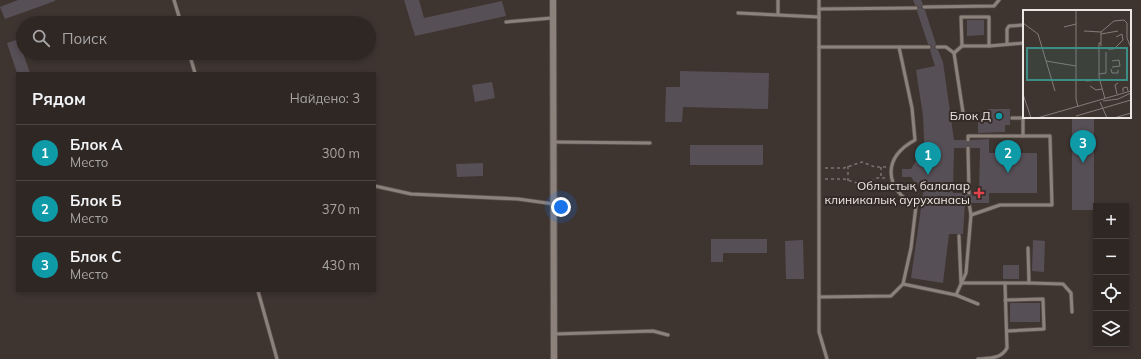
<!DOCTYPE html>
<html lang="ru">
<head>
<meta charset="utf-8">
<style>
  :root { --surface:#2e2724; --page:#3a3331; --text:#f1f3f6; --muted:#a7a5a6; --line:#494441; --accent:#71d35e }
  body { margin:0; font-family:Mulish,sans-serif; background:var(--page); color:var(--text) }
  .controls { position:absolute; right:12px; bottom:12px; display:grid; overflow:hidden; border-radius:0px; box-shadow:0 2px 6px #0003 }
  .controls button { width:36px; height:36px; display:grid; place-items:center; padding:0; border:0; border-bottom:1px solid var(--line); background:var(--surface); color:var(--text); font:20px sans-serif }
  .you { position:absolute; left:561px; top:207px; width:14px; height:14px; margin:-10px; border:3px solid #fff; border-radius:50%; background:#1a73e8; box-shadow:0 0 0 6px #1a73e833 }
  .badge { display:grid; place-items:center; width:26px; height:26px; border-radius:50%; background:var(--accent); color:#fff; font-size:13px; font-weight:700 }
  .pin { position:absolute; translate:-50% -33px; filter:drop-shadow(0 1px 2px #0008) }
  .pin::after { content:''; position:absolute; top:21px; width:14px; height:12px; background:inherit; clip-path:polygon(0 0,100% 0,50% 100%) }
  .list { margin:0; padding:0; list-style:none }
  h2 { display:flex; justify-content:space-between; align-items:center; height:52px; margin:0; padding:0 16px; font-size:17px }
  h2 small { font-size:13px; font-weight:400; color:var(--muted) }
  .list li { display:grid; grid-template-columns:26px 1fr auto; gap:12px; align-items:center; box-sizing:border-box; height:56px; padding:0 16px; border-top:1px solid var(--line) }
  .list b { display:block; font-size:15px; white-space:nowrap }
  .list p { margin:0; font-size:13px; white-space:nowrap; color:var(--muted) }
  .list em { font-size:13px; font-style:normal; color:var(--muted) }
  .icon { flex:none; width:22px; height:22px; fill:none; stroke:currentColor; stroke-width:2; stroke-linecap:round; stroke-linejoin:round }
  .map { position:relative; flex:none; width:1141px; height:359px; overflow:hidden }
  .search { position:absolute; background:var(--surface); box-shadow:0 2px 6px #0003; left:16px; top:16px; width:360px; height:44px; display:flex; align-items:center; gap:10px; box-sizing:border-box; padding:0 14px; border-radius:22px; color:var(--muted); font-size:15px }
  .panel { position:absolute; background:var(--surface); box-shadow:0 2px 6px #0003; left:16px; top:72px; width:360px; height:220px; border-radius:0px }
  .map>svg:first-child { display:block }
  .building { fill:#574f56; fill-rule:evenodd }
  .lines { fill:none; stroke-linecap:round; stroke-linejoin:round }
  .service-casing { stroke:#59514d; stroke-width:4.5 }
  .minor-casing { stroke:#59514d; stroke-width:8 }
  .path { stroke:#7c7370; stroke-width:1.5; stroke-dasharray:3 3; stroke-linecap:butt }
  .service { stroke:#8d817c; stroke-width:3 }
  .minor { stroke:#8d817c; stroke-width:6 }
  .culture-dot { fill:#0f9aa8; stroke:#342a26; stroke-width:1.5 }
  .health-dot { fill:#e0444e; stroke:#342a26; stroke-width:1.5 }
  .labels { text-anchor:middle; stroke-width:4; stroke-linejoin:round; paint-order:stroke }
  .poi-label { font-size:12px; fill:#ede7e4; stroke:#342a26; text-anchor:end }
  .inset-road { fill:none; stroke:#847c78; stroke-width:1 }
  .view { fill:#3b8d86; fill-opacity:0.15; stroke:#3b8d86; stroke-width:2 }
  .inset-edge { fill:none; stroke:#ede7e4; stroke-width:2 }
</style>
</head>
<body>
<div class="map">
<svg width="1141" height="359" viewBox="0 0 1141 359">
  <rect width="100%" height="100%" fill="#3e3430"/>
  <g class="building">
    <path d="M18 0H55V1L5 19 0 7Z"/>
    <path d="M404 0H419L424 18 502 1 506 16 415 36Z"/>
    <path d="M913 0H921L923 4 921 8 925 10 936 44 934 48 938 50 943 62 954 140H965L968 143 971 140 989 139V153H1037V193H989V203H972L969 200 965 203 963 234H949L943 283 911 278 924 187 916 184 911 177H902V169H911L916 161 925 158 923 116 916 70 935 66 930 50 932 46 928 44 917 11 919 7 915 5ZM968 145 971 148H980L979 193H972L969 196 966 193H953L954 148H965Z"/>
    <path d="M967 20H984V35L967 36Z"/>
    <path d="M19 39 23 53 30 73H17L7 43Z"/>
    <path d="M680 71 769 73 768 109 683 107 682 122H665L666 87H680Z"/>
    <path d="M492 82 495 98 475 102 472 85Z"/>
    <path d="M988 109H1010V125H1005V132L978 133V122H988Z"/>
    <rect x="1072" y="117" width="22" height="93"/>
    <rect x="690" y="145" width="73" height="20"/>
    <path d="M483 163V176L457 177 456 164Z"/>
    <path d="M711 239H767V253H723V262H711Z"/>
    <path d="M803 240 804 279H786L785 241Z"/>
    <path d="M1033 240 1045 241 1044 272 1032 271Z"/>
    <rect x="1003" y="265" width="16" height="14"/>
    <rect x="1010" y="303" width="30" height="19"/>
  </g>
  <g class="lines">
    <defs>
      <g id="service">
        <path d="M174 0 181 23"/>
        <path d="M819 0V332L827 359"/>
        <path d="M924 7 994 6 999 0"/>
        <path d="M819 9 916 8"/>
        <path d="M738 13 819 17"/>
        <path d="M778 14V0"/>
        <path d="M961 17H989V46H962Z"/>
        <path d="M506 22 552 18"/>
        <path d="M1007 44V29L1009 26 1024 25"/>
        <path d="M989 46 1024 43"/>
        <path d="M819 47H929"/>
        <path d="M937 47H946L954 53 964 119"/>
        <path d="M189 53 195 73"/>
        <path d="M954 53 962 46"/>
        <path d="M1012 118H1023V136"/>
        <path d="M968 140V136H1050L1052 205H1000L971 215"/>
        <path d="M554 142 650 143"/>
        <path d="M968 148 969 193"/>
        <path d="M375 186 411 194 518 199 554 204"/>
        <path d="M959 236 961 283H1029L1028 248"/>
        <path d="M1029 283 1063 284 1071 293 1072 312"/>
        <path d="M903 284 956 295 966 273 971 215 969 203"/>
        <path d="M258 291 277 359"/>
        <path d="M956 295 978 304"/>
        <path d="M819 297 891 296 903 284 911 248 916 206C884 188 882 158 915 140L912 108 899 47"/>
        <path d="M1005 300 1043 299 1044 329 1007 331"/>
        <path d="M554 334 653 331 668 335"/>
        <path d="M978 359C990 358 1001 359 1007 348L1005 283"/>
      </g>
      <path id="minor" d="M553 0 554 359"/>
    </defs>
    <use href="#service" class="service-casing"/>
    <use href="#minor" class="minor-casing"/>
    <g class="path">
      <path d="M881 167V177"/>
      <path d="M825 168H844L862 162 875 167H887"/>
      <path d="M825 179H844L864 185 876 178H887"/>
      <path d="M848 181V166"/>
    </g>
    <use href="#service" class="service"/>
    <use href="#minor" class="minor"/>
  </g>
  <circle class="culture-dot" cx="999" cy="116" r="4"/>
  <path class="health-dot" d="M977 187h4v4h4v4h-4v4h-4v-4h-4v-4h4z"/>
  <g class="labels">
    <g class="poi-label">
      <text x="991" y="120">Блок Д</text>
      <text x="970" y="190">Облыстық балалар<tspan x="970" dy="14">клиникалық ауруханасы</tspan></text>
    </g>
  </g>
  <g transform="translate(1023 10)">
    <rect width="108" height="108" fill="#3e3430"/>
    <path class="inset-road" d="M53 0V89L55 97M0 13 15 24 32 81M41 17 53 14M61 21 78 22V36M78 22 91 11 101 10 104 13V28L108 38M78 24 95 21M78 33H76V67L82 89M85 39H91L100 30 99 24 93 27M23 51 53 56M89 51 96 50 97 56 89 57M88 59 89 63H95V60M76 64 83 63V42M63 71 77 70M67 76 73 80 79 79M100 82V78L104 77 105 81M0 84 8 108M94 84 92 75 95 73M80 91 95 89 108 83M77 92 84 108M53 106 108 90M14 108 108 81M91 108 108 103"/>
    <path class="view" d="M4 38H104V70H4Z"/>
    <rect width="108" height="108" class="inset-edge"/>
  </g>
</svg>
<div class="controls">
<button>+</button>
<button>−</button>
<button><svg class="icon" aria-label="locate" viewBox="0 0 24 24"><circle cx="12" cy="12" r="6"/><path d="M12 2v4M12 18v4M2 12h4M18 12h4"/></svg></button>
<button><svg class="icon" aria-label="layers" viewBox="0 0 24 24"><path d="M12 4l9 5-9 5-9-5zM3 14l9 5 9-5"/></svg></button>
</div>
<div class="you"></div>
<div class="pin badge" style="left:928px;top:175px;background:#0f9aa8">1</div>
<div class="pin badge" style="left:1008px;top:173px;background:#0f9aa8">2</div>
<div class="pin badge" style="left:1083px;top:163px;background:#0f9aa8">3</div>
<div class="search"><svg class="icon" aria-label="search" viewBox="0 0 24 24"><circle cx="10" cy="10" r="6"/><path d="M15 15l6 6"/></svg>Поиск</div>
<section class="panel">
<h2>Рядом<small>Найдено: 3</small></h2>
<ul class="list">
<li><span class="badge" style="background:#0f9aa8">1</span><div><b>Блок А</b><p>Место</p></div><em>300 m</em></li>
<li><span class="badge" style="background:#0f9aa8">2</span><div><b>Блок Б</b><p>Место</p></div><em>370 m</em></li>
<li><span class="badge" style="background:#0f9aa8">3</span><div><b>Блок С</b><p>Место</p></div><em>430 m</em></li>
</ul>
</section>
</div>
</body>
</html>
